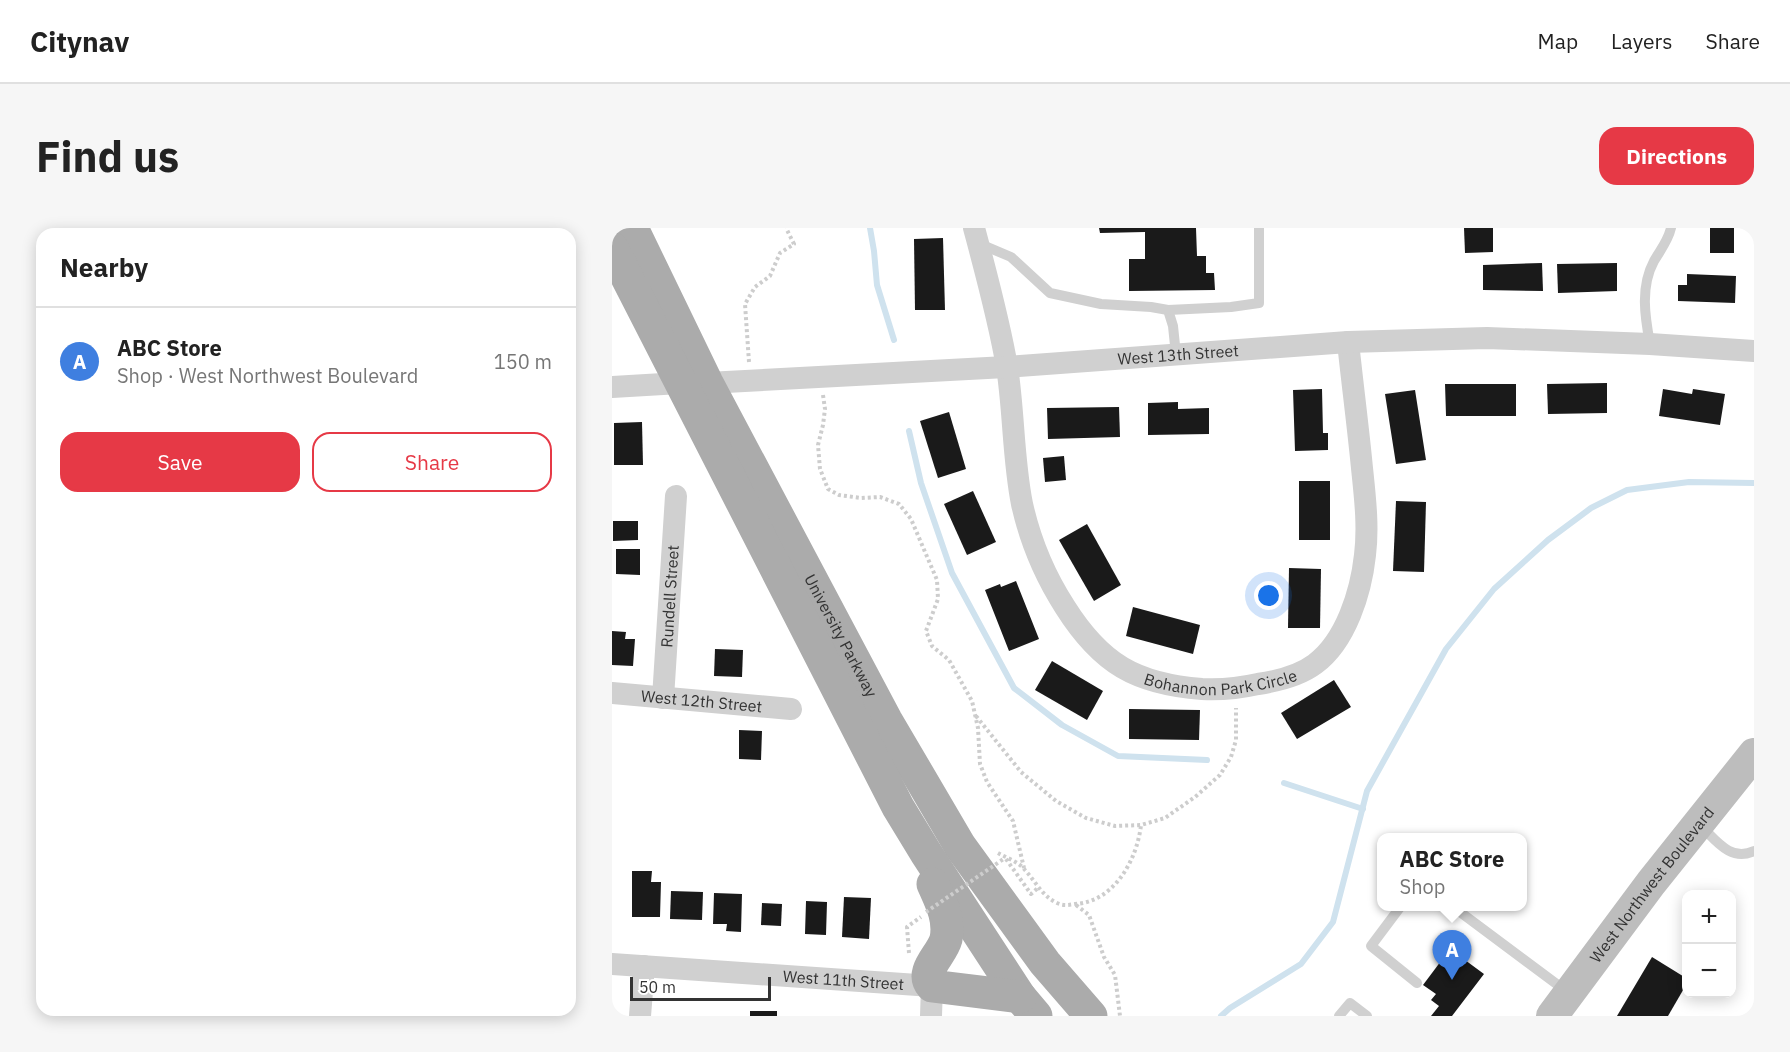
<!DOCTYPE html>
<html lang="en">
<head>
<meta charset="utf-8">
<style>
  :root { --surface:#fff; --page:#f6f6f6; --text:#222; --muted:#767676; --line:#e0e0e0; --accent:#e63946 }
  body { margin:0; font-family:"IBM Plex Sans",sans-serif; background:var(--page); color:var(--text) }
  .controls { position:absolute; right:18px; bottom:18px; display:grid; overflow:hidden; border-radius:12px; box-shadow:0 3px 15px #0003 }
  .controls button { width:54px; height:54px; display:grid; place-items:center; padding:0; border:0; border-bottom:2px solid var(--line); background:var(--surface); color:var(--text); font:30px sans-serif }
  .scale { position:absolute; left:18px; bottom:15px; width:141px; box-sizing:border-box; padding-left:6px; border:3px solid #333; border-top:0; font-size:16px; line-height:21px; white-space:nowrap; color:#333; -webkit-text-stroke:4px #fff; paint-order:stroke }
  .you { position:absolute; left:657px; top:368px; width:21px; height:21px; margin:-15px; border:4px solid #fff; border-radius:50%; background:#1a73e8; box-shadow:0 0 0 9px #1a73e833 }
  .badge { display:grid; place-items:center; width:39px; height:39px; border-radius:50%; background:var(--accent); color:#fff; font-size:20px; font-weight:700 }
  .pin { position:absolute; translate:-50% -50px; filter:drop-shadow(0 2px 3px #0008) }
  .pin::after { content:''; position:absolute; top:32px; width:21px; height:18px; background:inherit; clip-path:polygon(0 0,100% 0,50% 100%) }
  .popup { position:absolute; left:765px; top:605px; width:150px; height:78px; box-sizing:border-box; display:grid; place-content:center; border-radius:12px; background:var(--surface); filter:drop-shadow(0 2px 4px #0005); font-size:20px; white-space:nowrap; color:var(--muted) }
  .popup b { font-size:22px; color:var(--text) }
  .popup::after { content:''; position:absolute; left:50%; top:100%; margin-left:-12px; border:12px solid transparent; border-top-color:var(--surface) }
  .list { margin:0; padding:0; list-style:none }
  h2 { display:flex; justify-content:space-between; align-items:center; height:78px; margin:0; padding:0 24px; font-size:26px }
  h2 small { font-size:20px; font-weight:400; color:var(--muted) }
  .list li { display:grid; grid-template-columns:39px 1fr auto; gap:18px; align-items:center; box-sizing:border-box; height:108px; padding:0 24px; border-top:2px solid var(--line) }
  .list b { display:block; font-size:22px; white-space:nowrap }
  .list p { margin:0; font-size:20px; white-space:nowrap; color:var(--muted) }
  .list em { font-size:20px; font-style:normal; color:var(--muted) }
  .actions { display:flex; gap:12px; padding:18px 24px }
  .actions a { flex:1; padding:14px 0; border:2px solid var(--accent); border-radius:18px; text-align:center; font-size:21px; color:var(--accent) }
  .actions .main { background:var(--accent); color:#fff }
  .map { position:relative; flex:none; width:1142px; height:788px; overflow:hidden; border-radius:18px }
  header { display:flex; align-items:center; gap:36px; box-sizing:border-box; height:84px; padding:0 30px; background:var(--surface); border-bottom:2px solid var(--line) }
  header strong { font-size:28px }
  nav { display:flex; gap:33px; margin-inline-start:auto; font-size:21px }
  .intro { display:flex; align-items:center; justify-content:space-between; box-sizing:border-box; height:144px; padding:0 36px }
  h1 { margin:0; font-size:42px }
  .button { padding:15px 27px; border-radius:18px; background:var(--accent); color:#fff; font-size:21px; font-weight:700 }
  main { display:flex; gap:36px; padding:0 36px }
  aside { flex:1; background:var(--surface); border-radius:18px; box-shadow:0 3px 15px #0003 }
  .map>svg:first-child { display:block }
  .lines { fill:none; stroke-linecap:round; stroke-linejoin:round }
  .stream { stroke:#cfe2ee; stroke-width:6 }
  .building { fill:#1a1a1a }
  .path { stroke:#cdcdcd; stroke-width:4; stroke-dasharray:3 3; stroke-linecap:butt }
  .service { stroke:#d0d0d0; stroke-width:10 }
  .minor { stroke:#d0d0d0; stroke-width:22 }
  .secondary { stroke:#bdbdbd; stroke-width:32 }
  .primary { stroke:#ababab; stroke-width:33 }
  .path-bridge { stroke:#cdcdcd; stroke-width:4; stroke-dasharray:3 3; stroke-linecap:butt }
  .labels { text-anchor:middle; stroke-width:6; stroke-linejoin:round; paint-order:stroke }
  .street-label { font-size:16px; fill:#333; stroke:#fff }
</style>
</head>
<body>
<header>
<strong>Citynav</strong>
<nav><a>Map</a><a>Layers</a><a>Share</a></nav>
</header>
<div class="intro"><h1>Find us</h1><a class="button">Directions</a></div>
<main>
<aside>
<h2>Nearby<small></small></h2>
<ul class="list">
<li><span class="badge" style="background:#3f7fe0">A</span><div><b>ABC Store</b><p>Shop · West Northwest Boulevard</p></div><em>150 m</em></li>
</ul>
<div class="actions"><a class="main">Save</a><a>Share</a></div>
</aside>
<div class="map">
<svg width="1142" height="788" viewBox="0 0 1142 788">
  <rect width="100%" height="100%" fill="#fff"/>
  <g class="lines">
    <g class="stream">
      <path d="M258 0 262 23 265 57 282 112"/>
      <path d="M297 203 309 255 340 345 402 460 450 497 506 528 595 532"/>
      <path d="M672 555 751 581"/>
      <path d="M609 788 618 780 689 736 721 694 755 563 834 421 882 361 936 312 979 280 1015 262 1077 254 1142 255"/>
    </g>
  </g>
  <g class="building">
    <path d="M487 0H584L585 28H594V45H602L603 62 517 63V31H533V4L488 5Z"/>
    <path d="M852 0H881V24L853 25Z"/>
    <rect x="1098" y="0" width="24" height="25"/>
    <path d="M331 10 333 82H303L302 11Z"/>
    <path d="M930 35 931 63 871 62V37Z"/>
    <path d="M1005 35V63L946 65 945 36Z"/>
    <path d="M1075 46 1124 48 1123 75 1066 73V57H1075Z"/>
    <path d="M995 155V185L936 186 935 156Z"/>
    <path d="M833 156H904V188H834Z"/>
    <path d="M710 161 711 205H716V222L683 223 681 162Z"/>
    <path d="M1051 161 1080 166 1081 161 1113 166 1108 197 1047 188Z"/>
    <path d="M803 162 814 232 784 236 773 166Z"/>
    <path d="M566 174V181L597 180V206L536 207V175Z"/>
    <path d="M507 179 508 209 436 211 435 180Z"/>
    <path d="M337 184 354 241 326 250 308 193Z"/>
    <path d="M30 194 31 237H2V195Z"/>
    <path d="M452 228 454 252 433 254 431 230Z"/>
    <rect x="687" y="253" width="31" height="59"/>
    <path d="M361 263 384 314 355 327 332 276Z"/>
    <path d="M784 273 814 274 812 344 781 343Z"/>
    <path d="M1 293H26V312L1 313Z"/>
    <path d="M475 296 509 357 482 373 447 312Z"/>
    <path d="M4 321H28V347L4 346Z"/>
    <path d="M677 340 709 341 708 400H676Z"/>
    <path d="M404 353 427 411 397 423 373 362 388 356 389 359Z"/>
    <path d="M521 379 588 397 581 426 514 408Z"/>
    <path d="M0 403 14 404 13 411H23L21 438 0 437Z"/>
    <path d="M103 421 131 422 130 449 102 448Z"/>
    <path d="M440 433 491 463 475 492 423 462Z"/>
    <path d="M722 452 739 479 685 511 669 485Z"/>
    <path d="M517 481 588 482 587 512 517 511Z"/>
    <path d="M127 502 150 503 149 532 127 531Z"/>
    <path d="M20 643H40L39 654H49L48 689H20Z"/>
    <path d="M59 663 91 664 90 692 58 691Z"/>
    <path d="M102 665 130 666 129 704 114 703 115 696H101Z"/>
    <path d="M232 669 259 670 257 711 230 709Z"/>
    <path d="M194 673 215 674 214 707 193 706Z"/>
    <path d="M150 675 170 676 169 698 149 697Z"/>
    <path d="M838 721 872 746 840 788H819L827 778 819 772 824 766 811 757Z"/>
    <path d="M1040 729 1074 750V757L1056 788H1005Z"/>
    <rect x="138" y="783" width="27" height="5"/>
  </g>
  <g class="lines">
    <g class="path">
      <path d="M137 134 133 76 143 59 158 48 168 25 182 16 174 0"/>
      <path d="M211 167 213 181 211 197 206 217 208 241 216 261 227 267 249 270 268 269 287 276 299 291 325 352 326 371 314 403 320 418 337 432 360 473 366 500 368 536 375 554 401 593 412 640"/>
      <path d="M364 488 409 544 444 573 474 590 503 598 529 597 553 590 583 569 608 547 619 529 624 512V480"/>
      <path d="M386 625C395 630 407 634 413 642 424 654 430 668 445 675 451 678 457 677 463 676 502 674 525 632 529 597"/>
      <path d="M394 631 419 666 427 659"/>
      <path d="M464 677 477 687 492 729 503 747 508 788"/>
      <path d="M297 725 295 699 309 689"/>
    </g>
    <g class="service">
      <path d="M366 15 399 29 438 65 489 76 539 79 556 82 561 98 564 127"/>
      <path d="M556 82 619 79 647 75V0"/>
      <path d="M1038 116C1033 89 1028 59 1042 33 1049 21 1056 13 1059 0"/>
      <path d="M1088 597C1104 612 1118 634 1142 623"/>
      <path d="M789 678 759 718 805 755"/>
      <path d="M840 678 954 763"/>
      <path d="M727 788 738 775 755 788"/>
    </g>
    <g class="minor">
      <path id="s1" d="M362 0C374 45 387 92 395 139 402 184 401 231 410 276 418 312 433 348 453 379 489 436 524 456 590 461 609 462 628 460 646 456 666 453 687 448 703 436 734 413 749 364 753 327 757 295 752 262 749 230 745 191 740 152 736 114"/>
      <path id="s2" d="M95 155 394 139 736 114 875 110 1038 116 1142 123"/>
      <path d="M0 159 68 155"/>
      <path id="s3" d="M0 465 179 481"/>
      <path id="s4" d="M51 470 64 268"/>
      <path id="s5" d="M0 736 320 758 319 788"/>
      <path d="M28 788 32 738"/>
    </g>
    <path class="secondary" id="s6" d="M940 788 1039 655 1142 526"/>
    <g class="primary">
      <path id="s7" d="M20 0 95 155 274 492 348 618 433 735 479 788"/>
      <path d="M0 20 286 579 314 625 408 769 424 788"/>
      <path d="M321 656C329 674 338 691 334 711 330 727 307 743 320 758L408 769"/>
    </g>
    <path class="path-bridge" d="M314 684 393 630"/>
  </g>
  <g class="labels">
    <g class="street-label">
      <text dy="6" stroke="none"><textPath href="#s2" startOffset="472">West 13th Street</textPath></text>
      <text dy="6" stroke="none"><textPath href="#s4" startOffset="102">Rundell Street</textPath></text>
      <text dy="6" stroke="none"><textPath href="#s7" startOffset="458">University Parkway</textPath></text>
      <text dy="6" stroke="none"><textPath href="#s1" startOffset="579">Bohannon Park Circle</textPath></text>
      <text dy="6" stroke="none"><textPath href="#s3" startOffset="90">West 12th Street</textPath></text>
      <text dy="6" stroke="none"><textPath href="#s6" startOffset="165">West Northwest Boulevard</textPath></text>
      <text dy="6" stroke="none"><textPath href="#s5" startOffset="232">West 11th Street</textPath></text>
    </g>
  </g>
</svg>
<div class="controls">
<button>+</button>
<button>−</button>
</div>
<div class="scale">50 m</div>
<div class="you"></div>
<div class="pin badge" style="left:840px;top:752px;background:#3f7fe0">A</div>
<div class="popup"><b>ABC Store</b>Shop</div>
</div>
</main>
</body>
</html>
